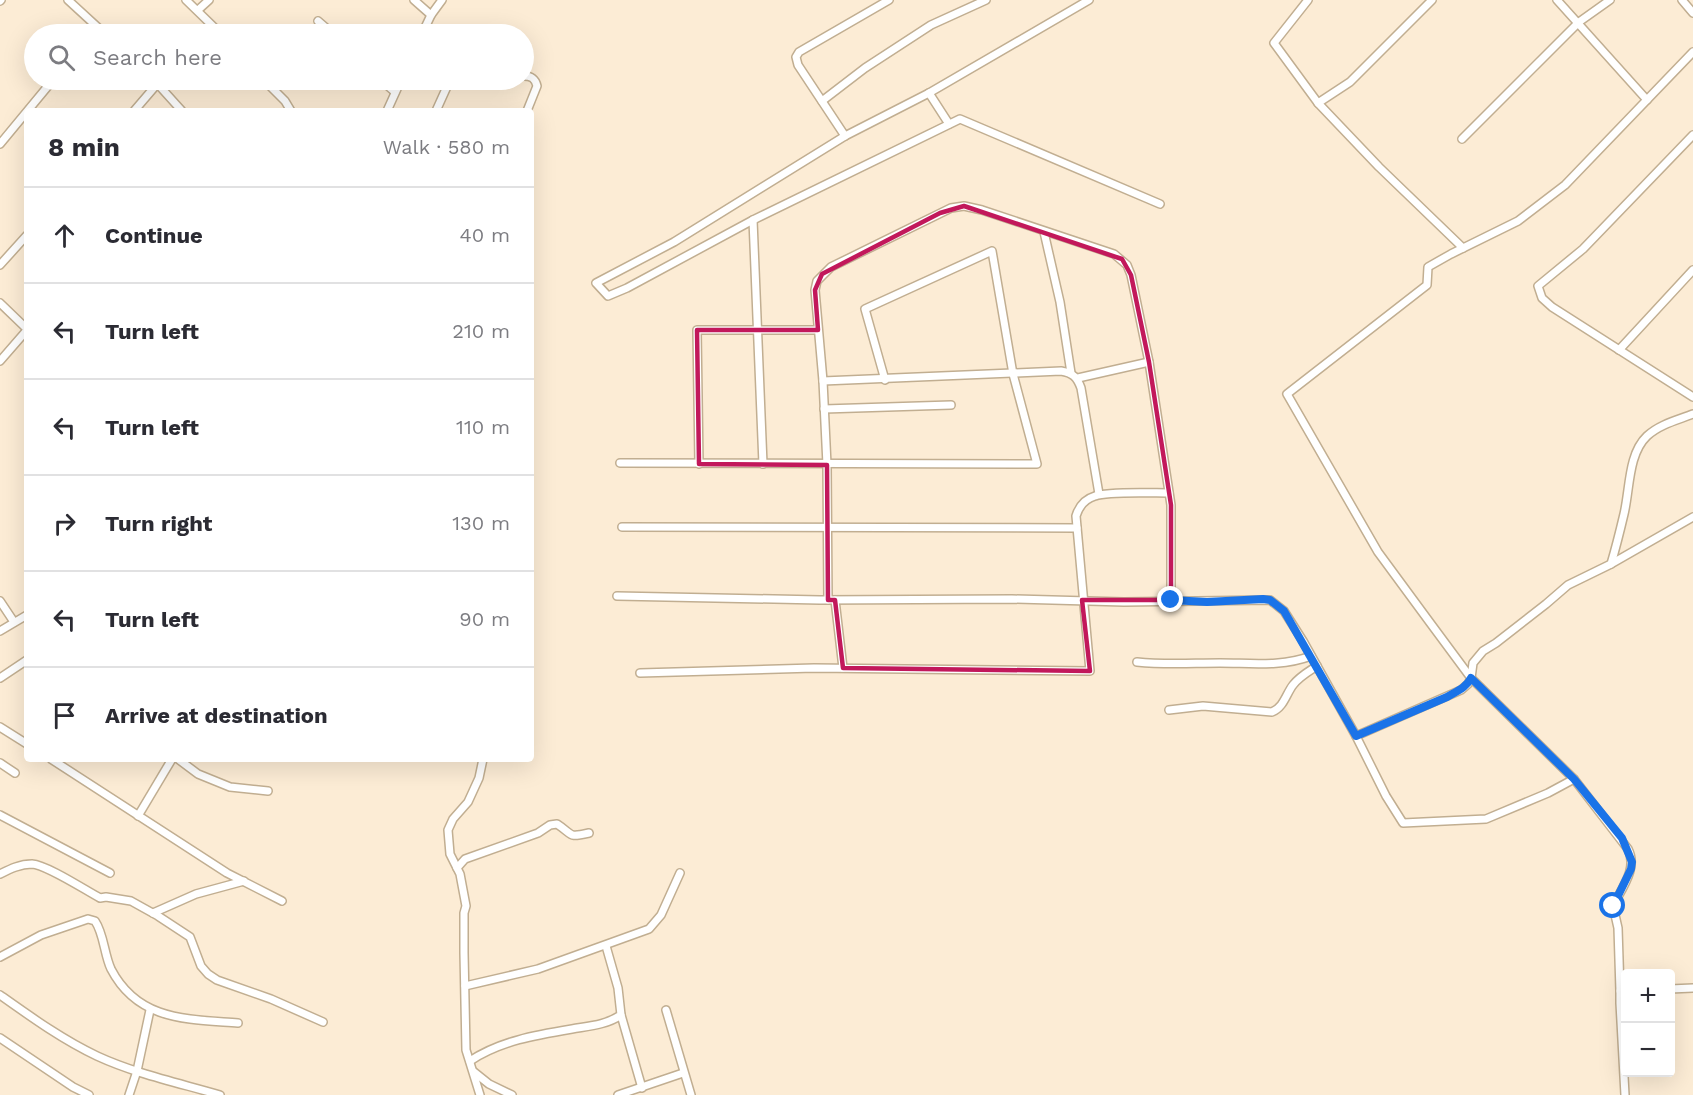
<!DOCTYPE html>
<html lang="en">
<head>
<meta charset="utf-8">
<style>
  :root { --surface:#fff; --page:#f7f7f7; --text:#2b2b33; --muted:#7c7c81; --line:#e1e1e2 }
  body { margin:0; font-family:"Work Sans",sans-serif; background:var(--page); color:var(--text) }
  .controls { position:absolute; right:18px; bottom:18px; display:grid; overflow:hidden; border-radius:6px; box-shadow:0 6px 24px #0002 }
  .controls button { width:54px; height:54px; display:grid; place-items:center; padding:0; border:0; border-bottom:2px solid var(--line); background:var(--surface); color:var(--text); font:30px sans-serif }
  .stop { position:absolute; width:18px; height:18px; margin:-14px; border:4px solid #1a73e8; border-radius:50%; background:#fff }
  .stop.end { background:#1a73e8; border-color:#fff; box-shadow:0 2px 6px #0008 }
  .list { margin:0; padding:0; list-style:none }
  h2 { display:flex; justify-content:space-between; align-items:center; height:78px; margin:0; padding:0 24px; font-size:26px }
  h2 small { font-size:20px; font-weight:400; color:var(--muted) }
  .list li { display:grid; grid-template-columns:39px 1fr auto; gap:18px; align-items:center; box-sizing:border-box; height:96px; padding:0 24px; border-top:2px solid var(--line) }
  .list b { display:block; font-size:22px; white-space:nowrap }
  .list em { font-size:20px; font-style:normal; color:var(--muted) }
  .icon { flex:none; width:33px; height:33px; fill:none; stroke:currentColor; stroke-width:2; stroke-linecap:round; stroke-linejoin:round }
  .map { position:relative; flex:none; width:1693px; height:1095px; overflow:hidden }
  .search { position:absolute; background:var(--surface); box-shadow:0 6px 24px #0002; left:24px; top:24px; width:510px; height:66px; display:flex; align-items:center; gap:15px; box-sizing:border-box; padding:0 21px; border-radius:33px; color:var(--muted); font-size:22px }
  .panel { position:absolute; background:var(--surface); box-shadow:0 6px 24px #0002; left:24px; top:108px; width:510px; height:654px; border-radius:6px }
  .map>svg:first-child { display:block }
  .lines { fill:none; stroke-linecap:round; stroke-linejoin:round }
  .street-casing { stroke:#c1ae91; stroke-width:10 }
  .street { stroke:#fff; stroke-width:7 }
  .route { stroke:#1a73e8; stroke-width:8 }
  .marked { fill:none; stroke:#c2185b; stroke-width:4.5; stroke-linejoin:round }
</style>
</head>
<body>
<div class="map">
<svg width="1693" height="1095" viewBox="0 0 1693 1095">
  <rect width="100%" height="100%" fill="#fcecd5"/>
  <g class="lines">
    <defs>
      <g id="street">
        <path d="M68 0 105 34"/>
        <path d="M186 0 221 34"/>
        <path d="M414 0 431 15"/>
        <path d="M1089 0 929 93 845 136 674 242 596 283 608 296 627 288 753 220 960 119 1160 204"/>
        <path d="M1308 0 1274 43 1318 103 1379 167 1463 248"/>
        <path d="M1557 0 1647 100"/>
        <path d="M1682 0 1693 13"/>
        <path d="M0 1 1 0"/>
        <path d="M198 10 209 0"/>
        <path d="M318 21 333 34"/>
        <path d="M422 34 431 15 442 0"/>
        <path d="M524 76C531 76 535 78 537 86L527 111"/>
        <path d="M154 80 182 111"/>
        <path d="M264 80 285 101 291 111"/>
        <path d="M381 80 395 92"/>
        <path d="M929 93 949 124"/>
        <path d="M822 101 865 68 931 25 986 0"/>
        <path d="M1318 103 1350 82 1432 0"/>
        <path d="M134 111 158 83"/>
        <path d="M387 111 401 80"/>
        <path d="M436 111 450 80"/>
        <path d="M1693 135 1583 249 1538 286 1542 298 1552 307 1693 397"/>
        <path d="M845 136 798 65 796 57 799 52 889 0"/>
        <path d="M1462 139 1579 22 1610 0"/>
        <path d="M0 144 53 80"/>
        <path d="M753 220 763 464"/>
        <path d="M1044 232 1060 302 1071 373"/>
        <path d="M0 265 27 235"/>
        <path d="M0 303 27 329"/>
        <path d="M1619 350 1693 270"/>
        <path d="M0 361 27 330"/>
        <path d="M1078 378 1149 362"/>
        <path d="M823 381 1061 371C1073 373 1077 377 1081 388L1099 494"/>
        <path d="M824 409 951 405"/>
        <path d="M620 463 1037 464 1013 374 992 251 865 309 885 380"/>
        <path d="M699 464 697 330H818"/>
        <path d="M622 527 1077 528"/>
        <path d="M1611 564 1693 517"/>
        <path d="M617 596 820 600 1012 599 1124 602 1270 600 1284 611 1303 641 1356 736 1461 690 1468 684 1471 678 1473 663 1483 651 1496 643 1546 604 1568 585 1611 564C1616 547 1620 531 1624 514 1630 489 1628 454 1647 436 1660 424 1678 420 1693 414"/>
        <path d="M828 600 827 465 823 381 815 290 817 281 831 267 951 208 964 206 982 210 1114 254 1127 265 1131 275 1149 362 1171 505V600"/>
        <path d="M835 600 843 668"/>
        <path d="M0 601 14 622"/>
        <path d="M0 631 27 615"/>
        <path d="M1137 662C1165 665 1192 663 1220 663 1251 663 1282 667 1311 656"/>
        <path d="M640 673 814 668 1090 671 1076 516C1079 506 1085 499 1095 496 1108 491 1152 493 1169 493"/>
        <path d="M0 678 27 660"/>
        <path d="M1169 710 1203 706 1272 712C1284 707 1286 694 1293 685 1300 676 1308 672 1317 666"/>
        <path d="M0 727 27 744"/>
        <path d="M1356 736 1386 796 1403 823 1486 819 1548 793 1574 779"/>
        <path d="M51 759 227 873 282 901"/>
        <path d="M178 759 198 774 230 787 268 791"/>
        <path d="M0 763 15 773"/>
        <path d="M0 815 110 873"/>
        <path d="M138 816 172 759"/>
        <path d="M457 868 465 859 538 833 550 825 557 824C574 835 567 838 589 833"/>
        <path d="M0 874C10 869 20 864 32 864 47 865 85 890 100 898L106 897 131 901 158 916 190 937 201 966 208 974 217 980 271 999 323 1022"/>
        <path d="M153 913 196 894 244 881"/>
        <path d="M0 957 41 935 88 919 95 921C104 934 104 954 111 969 138 1021 187 1019 238 1023"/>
        <path d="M465 986 538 969 649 929 661 915 680 873"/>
        <path d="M1670 989 1693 988"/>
        <path d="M1620 991 1618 928 1613 906C1622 888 1638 868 1628 849L1574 779 1471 678 1431 624 1378 552 1287 394 1427 285 1428 267 1451 254 1518 221 1565 185 1693 52"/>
        <path d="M0 995C31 1017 63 1040 97 1056 136 1074 179 1083 220 1095"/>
        <path d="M666 1010 691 1095"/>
        <path d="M621 1015 642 1088"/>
        <path d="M0 1038 73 1087 89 1095"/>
        <path d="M470 1061C500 1041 536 1035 572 1029 589 1026 606 1025 621 1015L618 988 606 946"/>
        <path d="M474 1072 489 1084 512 1095"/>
        <path d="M129 1095 137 1071 150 1010"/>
        <path d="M480 1095 466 1050 464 953V913L466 906 460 874 450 854 448 830 453 819 468 802 479 778 483 759"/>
        <path d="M618 1095 683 1073"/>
        <path d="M1625 1095 1620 1003V991H1626"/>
      </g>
    </defs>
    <use href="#street" class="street-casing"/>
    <use href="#street" class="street"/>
  </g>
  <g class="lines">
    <path class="route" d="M1171 600 1207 602 1263 599 1270 600 1284 611 1356 736 1447 697C1457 691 1466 688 1471 678L1574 779 1622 838 1632 862 1631 869 1613 906"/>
  </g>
  <path class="marked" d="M964 206 1122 259 1131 275 1149 362 1171 505V600H1082L1090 671 843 668 835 600H828L827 465 699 464 697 330H818L815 290 822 274 940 213Z"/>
</svg>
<div class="controls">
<button>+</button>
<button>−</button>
</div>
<div class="stop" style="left:1613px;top:906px"></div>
<div class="stop end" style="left:1171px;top:600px"></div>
<div class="search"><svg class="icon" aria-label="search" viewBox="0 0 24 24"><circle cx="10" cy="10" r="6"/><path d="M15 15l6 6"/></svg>Search here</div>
<section class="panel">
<h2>8 min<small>Walk · 580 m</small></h2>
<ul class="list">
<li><svg class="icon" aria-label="ahead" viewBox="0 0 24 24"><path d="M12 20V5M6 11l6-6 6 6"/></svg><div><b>Continue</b></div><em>40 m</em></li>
<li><svg class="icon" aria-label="left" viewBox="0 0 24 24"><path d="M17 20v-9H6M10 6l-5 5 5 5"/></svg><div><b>Turn left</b></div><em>210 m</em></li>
<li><svg class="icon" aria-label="left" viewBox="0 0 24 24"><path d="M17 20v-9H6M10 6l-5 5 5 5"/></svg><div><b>Turn left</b></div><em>110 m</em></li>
<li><svg class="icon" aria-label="right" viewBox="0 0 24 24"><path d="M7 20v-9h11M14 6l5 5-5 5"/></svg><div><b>Turn right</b></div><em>130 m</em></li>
<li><svg class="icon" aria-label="left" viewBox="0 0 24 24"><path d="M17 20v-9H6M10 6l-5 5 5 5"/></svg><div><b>Turn left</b></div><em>90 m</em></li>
<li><svg class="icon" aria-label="arrive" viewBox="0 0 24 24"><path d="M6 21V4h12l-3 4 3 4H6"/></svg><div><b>Arrive at destination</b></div></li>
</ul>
</section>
</div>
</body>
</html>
